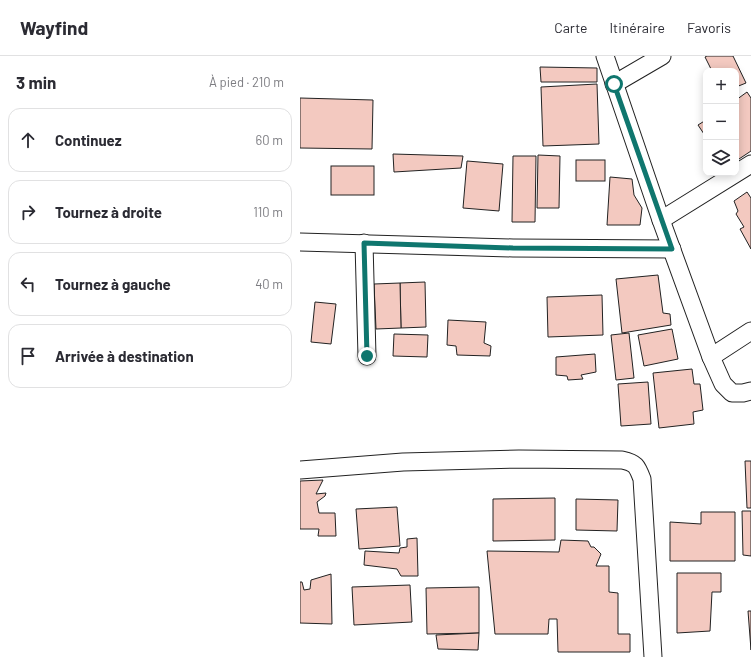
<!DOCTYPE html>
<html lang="fr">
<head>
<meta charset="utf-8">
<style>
  :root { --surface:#fff; --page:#f7f7f7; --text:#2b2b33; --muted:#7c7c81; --line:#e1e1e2 }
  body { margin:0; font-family:Barlow,sans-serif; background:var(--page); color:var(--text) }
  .controls { position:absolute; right:12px; top:12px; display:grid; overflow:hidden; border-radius:8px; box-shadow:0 2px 10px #0003 }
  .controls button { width:36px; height:36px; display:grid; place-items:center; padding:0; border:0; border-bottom:1px solid var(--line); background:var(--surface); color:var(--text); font:20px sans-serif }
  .stop { position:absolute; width:12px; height:12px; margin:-9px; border:3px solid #0f766e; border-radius:50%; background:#fff }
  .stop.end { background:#0f766e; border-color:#fff; box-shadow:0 1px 4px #0008 }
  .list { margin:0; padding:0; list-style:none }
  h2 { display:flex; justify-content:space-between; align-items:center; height:52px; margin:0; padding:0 16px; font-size:17px }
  h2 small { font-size:13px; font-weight:400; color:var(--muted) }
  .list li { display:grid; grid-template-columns:26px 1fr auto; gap:12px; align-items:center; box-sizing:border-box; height:64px; margin:0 8px 8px; padding:0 8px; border:1px solid var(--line); border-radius:12px }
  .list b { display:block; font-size:15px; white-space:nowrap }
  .list em { font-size:13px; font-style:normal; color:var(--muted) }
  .icon { flex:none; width:22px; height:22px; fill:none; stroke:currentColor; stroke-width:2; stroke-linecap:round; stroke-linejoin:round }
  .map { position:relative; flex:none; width:451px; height:601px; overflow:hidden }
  header { display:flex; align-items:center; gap:24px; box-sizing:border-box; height:56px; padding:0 20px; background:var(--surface); border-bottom:1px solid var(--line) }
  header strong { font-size:19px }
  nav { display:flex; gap:22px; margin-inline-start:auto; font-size:14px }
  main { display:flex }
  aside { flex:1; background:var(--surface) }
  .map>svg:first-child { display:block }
  .building { fill:#f3c9c0; stroke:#222 }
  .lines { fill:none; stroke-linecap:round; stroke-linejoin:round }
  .minor-casing { stroke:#222; stroke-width:19 }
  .minor { stroke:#fff; stroke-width:17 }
  .route { stroke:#0f766e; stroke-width:5 }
</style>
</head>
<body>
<header>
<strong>Wayfind</strong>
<nav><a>Carte</a><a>Itinéraire</a><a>Favoris</a></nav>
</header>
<main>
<aside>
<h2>3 min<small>À pied · 210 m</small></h2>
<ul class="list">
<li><svg class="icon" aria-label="ahead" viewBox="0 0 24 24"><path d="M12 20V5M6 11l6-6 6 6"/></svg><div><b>Continuez</b></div><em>60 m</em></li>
<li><svg class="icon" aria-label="right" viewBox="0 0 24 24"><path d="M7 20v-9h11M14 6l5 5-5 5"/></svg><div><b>Tournez à droite</b></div><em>110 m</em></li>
<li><svg class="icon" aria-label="left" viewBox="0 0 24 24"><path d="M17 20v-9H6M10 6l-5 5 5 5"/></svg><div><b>Tournez à gauche</b></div><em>40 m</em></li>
<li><svg class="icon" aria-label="arrive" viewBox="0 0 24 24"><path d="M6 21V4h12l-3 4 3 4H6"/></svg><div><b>Arrivée à destination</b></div></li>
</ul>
</aside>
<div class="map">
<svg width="451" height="601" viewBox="0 0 451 601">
  <rect width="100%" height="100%" fill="#fff"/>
  <g class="building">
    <path d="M407 0H433L446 27 436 31V15H412L405 1Z"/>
    <path d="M240 11 297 12V26H241Z"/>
    <path d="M297 28 299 88 243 90 241 31Z"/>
    <path d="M447 36 451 42V95L436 105V44Z"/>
    <path d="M0 42 73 44 72 93 0 92Z"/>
    <path d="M406 64V81L398 69Z"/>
    <path d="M93 98 163 100 161 112 94 116Z"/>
    <path d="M238 99 260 100 259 152H237Z"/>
    <path d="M213 100H236L235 166H212Z"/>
    <rect x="276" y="104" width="29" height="21"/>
    <path d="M167 105 203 108 199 155 163 152Z"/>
    <rect x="31" y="110" width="43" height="29"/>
    <path d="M310 121 332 123 334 139 342 152 340 169H307Z"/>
    <path d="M447 136 451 142V193L440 173 444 171 436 158 438 155 434 145Z"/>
    <path d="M358 219 363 257 370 258 371 269 322 277 316 223Z"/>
    <path d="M125 226 126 271 101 272 100 227Z"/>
    <path d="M100 227 101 272 76 273 74 228Z"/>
    <path d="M302 239 303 279 248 281 247 241Z"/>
    <path d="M15 246 36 248 31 288 11 286Z"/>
    <path d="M148 264 186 266 184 287 191 290 190 300 157 299 156 290 147 289Z"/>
    <path d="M372 273 378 303 344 310 338 279Z"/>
    <path d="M329 277 334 322 316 324 311 279Z"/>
    <path d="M94 278 128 279 127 301 93 300Z"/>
    <path d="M295 298 296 316 281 319 283 323 268 324 267 320 256 319V301Z"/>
    <path d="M392 313 394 328H400L403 354 393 356 394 368 359 372 353 317Z"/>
    <path d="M348 326 351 368 321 370 318 328Z"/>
    <path d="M445 405H451V452H447Z"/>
    <path d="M23 424 16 438 26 437 25 440 17 446 19 457H35L36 480H18L19 473H0V425Z"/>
    <path d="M255 442V484L193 485V443Z"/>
    <path d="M276 443 318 444 317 475 276 474Z"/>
    <path d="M97 451 100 490 59 493 56 453Z"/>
    <path d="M442 455H451V500L443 499Z"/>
    <path d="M401 456H435V505H370V466L401 468Z"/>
    <path d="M117 482 118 520H101L97 513 64 509 65 495 99 497 100 492 107 491V483Z"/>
    <path d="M261 484 288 485 291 491H294L301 498 296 510H309V536L318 537V578H330V596H258L257 563H249L248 578H195L187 495 259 496Z"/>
    <path d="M377 517H421V536H412L410 575 377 577Z"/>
    <path d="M31 518 32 568 0 567V526H2L4 534 10 533 11 524Z"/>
    <path d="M110 529 112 566 54 569 52 531Z"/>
    <path d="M179 531V577L127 578 126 532Z"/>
    <path d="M448 555H451V594Z"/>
    <path d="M179 577 178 594 138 593 136 579Z"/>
  </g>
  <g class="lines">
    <defs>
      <g id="minor">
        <path d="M305 0 361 164 411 301 423 328 432 337H443L451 335"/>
        <path d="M314 28 362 0"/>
        <path d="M361 164 451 108"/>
        <path d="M0 186 213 192 372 193"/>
        <path d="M64 187 67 300"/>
        <path d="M411 301 451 275"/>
        <path d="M0 414 103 406 219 403 322 404C336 407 337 410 342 423L353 601"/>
      </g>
    </defs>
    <use href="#minor" class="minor-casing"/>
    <use href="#minor" class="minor"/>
  </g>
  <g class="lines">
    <path class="route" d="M67 300 64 187 213 192 372 193 314 28"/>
  </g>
</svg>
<div class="controls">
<button>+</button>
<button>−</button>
<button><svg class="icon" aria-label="layers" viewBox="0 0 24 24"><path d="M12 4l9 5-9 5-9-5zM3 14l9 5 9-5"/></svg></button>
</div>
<div class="stop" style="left:314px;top:28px"></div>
<div class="stop end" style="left:67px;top:300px"></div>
</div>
</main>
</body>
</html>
